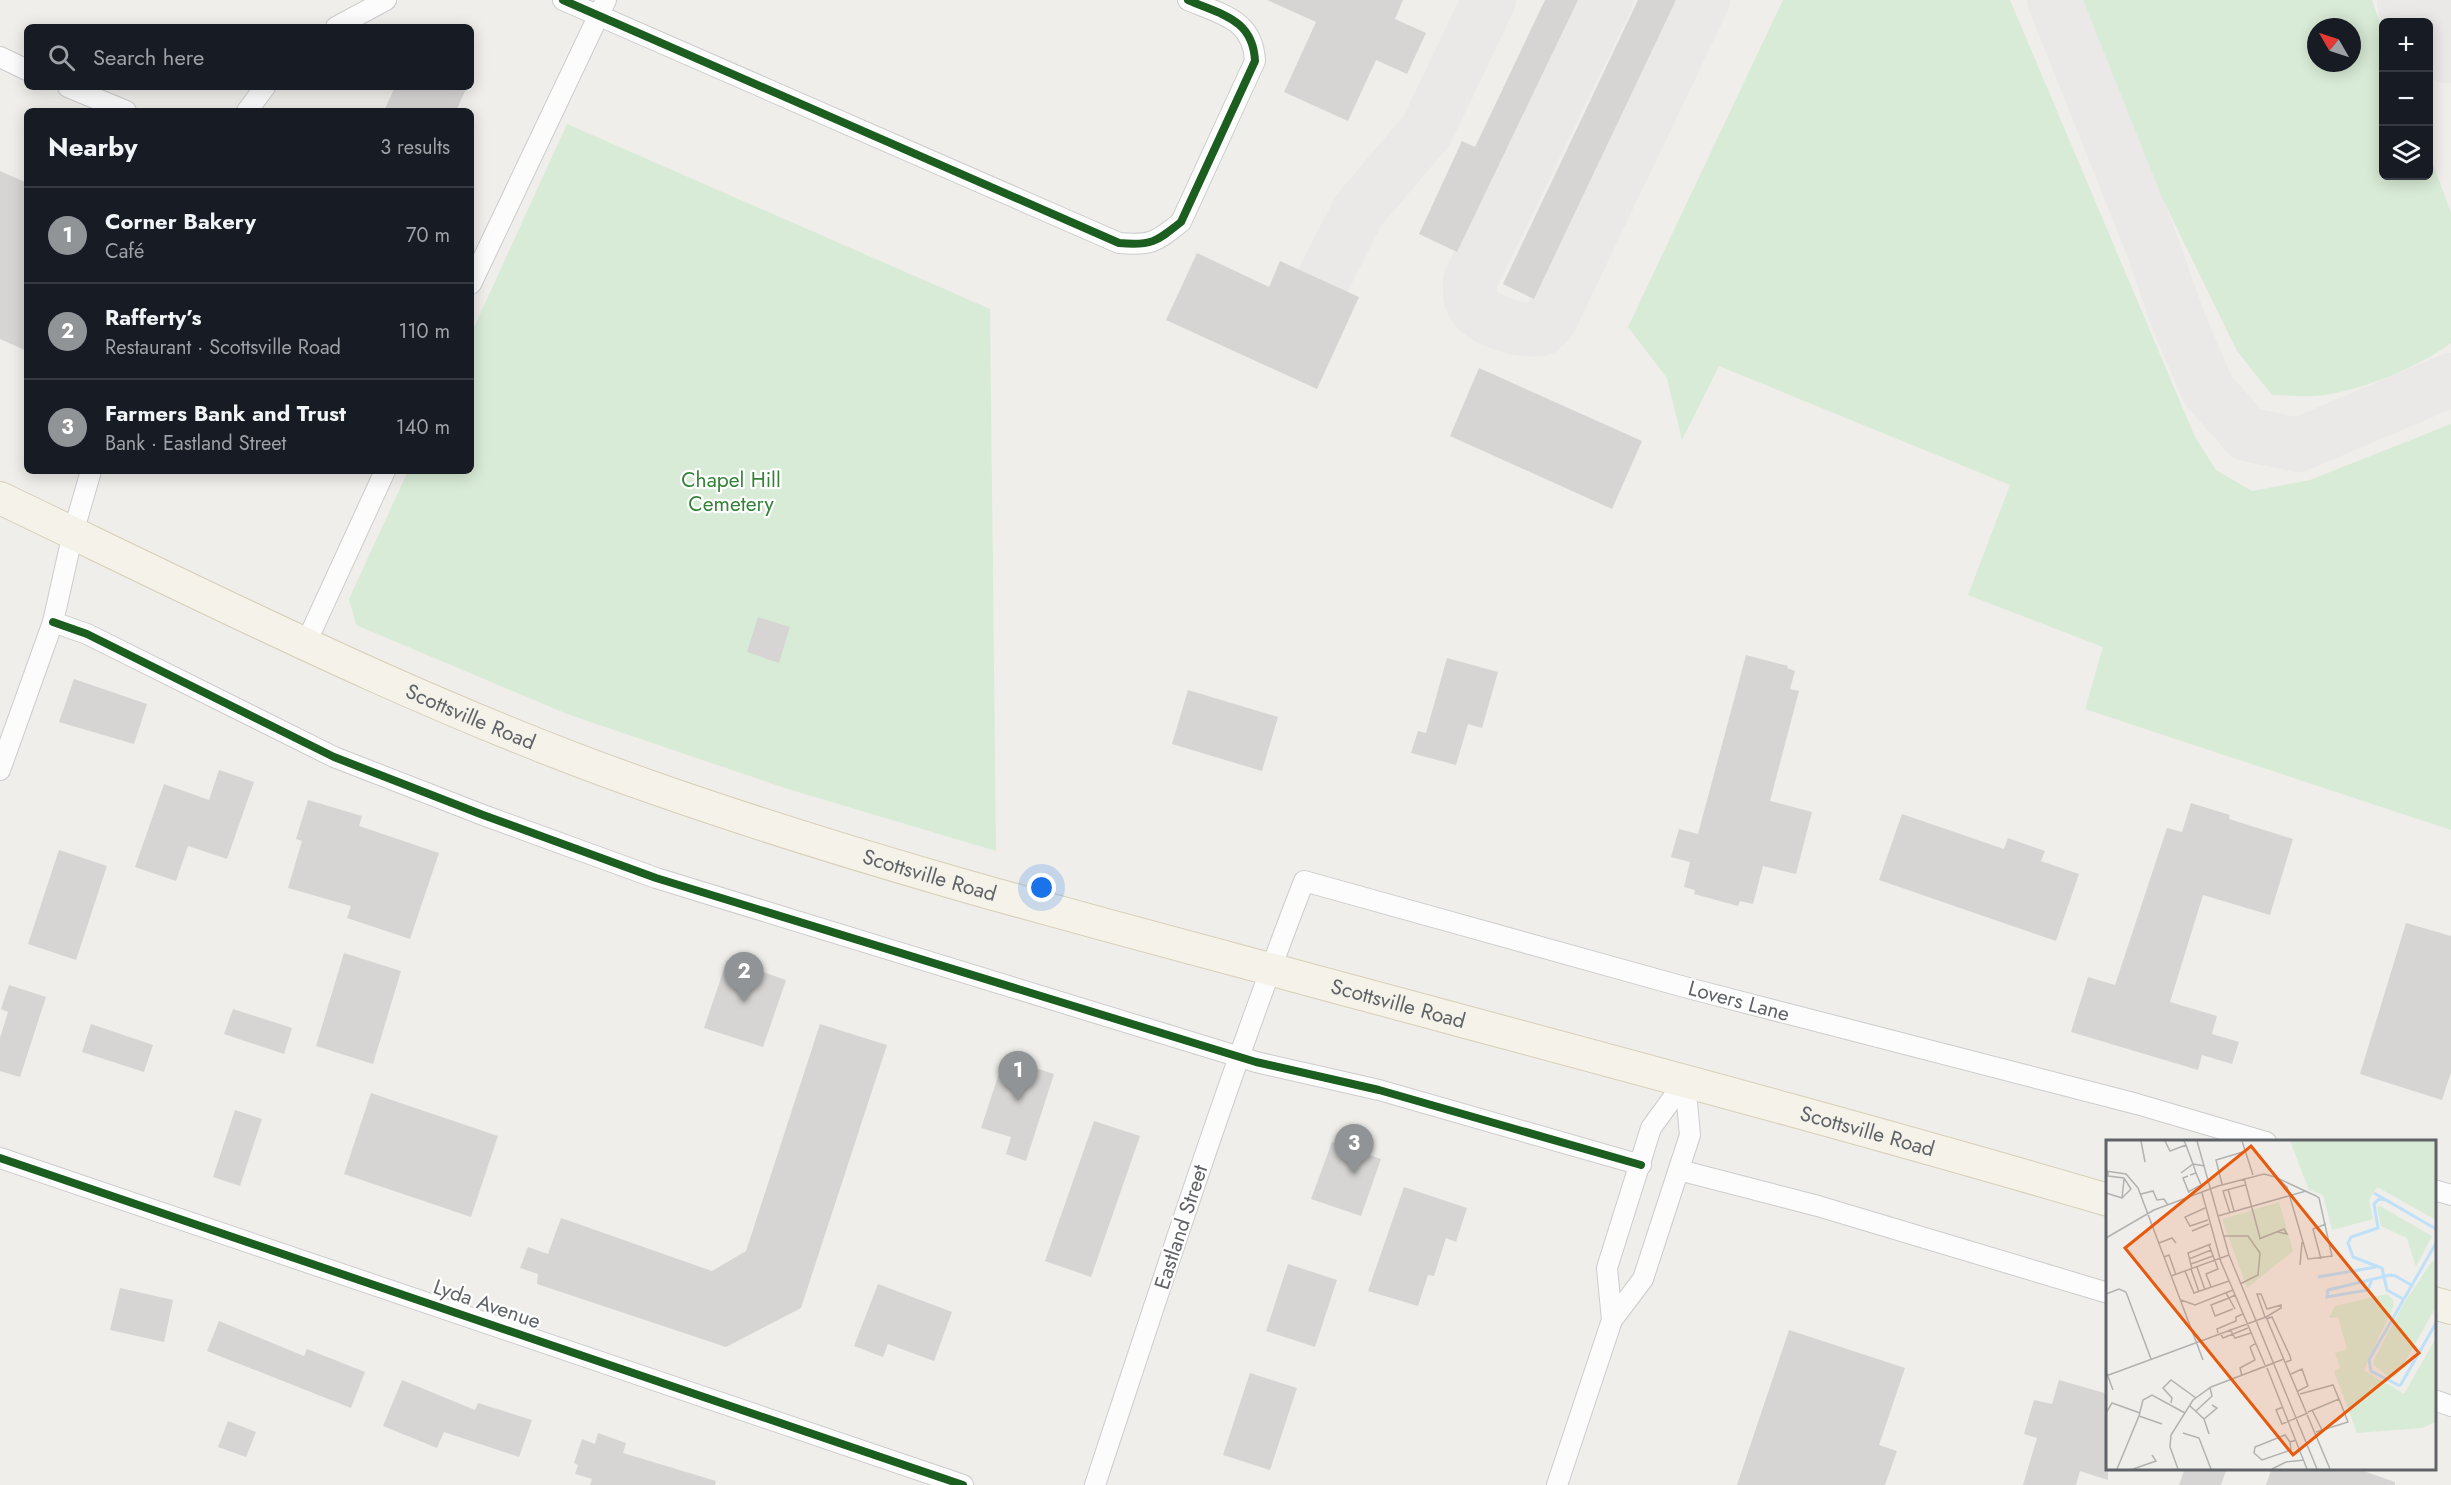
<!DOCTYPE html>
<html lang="en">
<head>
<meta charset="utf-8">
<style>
  :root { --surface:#171b24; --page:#20242c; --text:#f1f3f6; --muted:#9ea1a6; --line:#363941; --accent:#919496 }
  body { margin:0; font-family:Jost,sans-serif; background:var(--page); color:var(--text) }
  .controls { position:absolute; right:18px; top:18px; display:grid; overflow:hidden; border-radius:9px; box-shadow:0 3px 15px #0003 }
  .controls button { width:54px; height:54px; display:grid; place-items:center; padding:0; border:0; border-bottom:2px solid var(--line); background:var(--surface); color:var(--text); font:30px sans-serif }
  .compass { position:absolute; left:2307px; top:18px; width:54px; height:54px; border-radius:50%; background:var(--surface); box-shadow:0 3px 15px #0003; rotate:309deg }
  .you { position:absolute; left:1042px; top:888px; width:21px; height:21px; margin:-15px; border:4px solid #fff; border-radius:50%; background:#1a73e8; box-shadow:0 0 0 9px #1a73e833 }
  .badge { display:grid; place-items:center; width:39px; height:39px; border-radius:50%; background:var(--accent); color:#fff; font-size:20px; font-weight:700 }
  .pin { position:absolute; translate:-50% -50px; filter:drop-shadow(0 2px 3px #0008) }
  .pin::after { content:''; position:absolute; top:32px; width:21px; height:18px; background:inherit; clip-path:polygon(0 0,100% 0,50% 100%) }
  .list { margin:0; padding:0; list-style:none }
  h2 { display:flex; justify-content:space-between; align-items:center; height:78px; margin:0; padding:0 24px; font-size:26px }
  h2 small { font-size:20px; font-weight:400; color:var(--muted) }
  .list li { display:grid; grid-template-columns:39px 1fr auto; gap:18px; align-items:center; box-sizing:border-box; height:96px; padding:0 24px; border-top:2px solid var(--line) }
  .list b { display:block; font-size:22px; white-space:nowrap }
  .list p { margin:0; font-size:20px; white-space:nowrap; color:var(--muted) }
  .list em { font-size:20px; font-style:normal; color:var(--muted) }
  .icon { flex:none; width:33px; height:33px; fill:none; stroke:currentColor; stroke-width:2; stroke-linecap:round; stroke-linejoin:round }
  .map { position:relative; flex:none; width:2451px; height:1485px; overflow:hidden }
  .search { position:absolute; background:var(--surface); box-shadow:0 3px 15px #0003; left:24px; top:24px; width:450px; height:66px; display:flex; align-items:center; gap:15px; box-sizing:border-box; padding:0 21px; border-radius:9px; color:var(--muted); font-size:22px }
  .panel { position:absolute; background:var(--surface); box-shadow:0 3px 15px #0003; left:24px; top:108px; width:450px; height:366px; border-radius:9px }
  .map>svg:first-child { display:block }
  .green { fill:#d8ebd6; fill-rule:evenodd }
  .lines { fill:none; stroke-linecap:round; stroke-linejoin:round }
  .taxiway { stroke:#eae9e7; stroke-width:54 }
  .runway { stroke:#eae9e7; stroke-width:136 }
  .building { fill:#d6d5d3 }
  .minor-casing { stroke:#cbcccc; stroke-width:22 }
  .primary-casing { stroke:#d7ceb8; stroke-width:34 }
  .minor { stroke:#fdfcfc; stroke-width:20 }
  .primary { stroke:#f4f2e9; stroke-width:32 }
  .cycleway-casing { stroke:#fff; stroke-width:11 }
  .cycleway { stroke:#1b5e20; stroke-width:8 }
  .labels { text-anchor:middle; stroke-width:4.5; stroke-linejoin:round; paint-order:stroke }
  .park-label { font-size:21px; fill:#348238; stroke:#fff }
  .street-label { font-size:21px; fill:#5f6368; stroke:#fff }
  .inset-river { fill:none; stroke:#bfe0f9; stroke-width:3 }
  .inset-road { fill:none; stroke:#b1b2b2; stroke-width:1.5 }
  .view { fill:#e8590c; fill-opacity:0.15; stroke:#e8590c; stroke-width:3 }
  .inset-edge { fill:none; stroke:#5f6368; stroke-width:3 }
</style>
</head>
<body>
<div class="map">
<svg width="2451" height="1485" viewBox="0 0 2451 1485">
  <rect width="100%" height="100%" fill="#efeeea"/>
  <g class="green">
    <path d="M1783 0H2010L2195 437 2216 470 2252 491 2310 480 2451 424V830L2085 709 2103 647 1968 595 2010 485 1719 366 1682 440 1667 378 1628 327Z"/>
    <path d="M2074 0H2372L2383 31 2384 176H2428L2429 153 2451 213V343C2417 368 2357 393 2314 396 2300 397 2286 395 2272 395L2237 351 2106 83ZM2316 27H2352V63H2316Z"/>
    <path d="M567 124 990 309 996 851 788 789 567 714 356 625 349 599 408 471H471V334Z"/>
  </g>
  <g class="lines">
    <g class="taxiway">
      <path d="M1606 0 1470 281C1470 288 1469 298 1473 304 1483 322 1522 332 1541 329L1549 322 1703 0"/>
      <path d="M2054 0 2150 240 2179 322 2208 390 2247 434 2298 445 2451 380"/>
      <path d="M1323 280 1359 210 1427 130 1489 0"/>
    </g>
    <path class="runway" d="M2445 0 2451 15"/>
  </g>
  <g class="building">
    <path d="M1267 0H1403L1395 19 1426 33 1407 74 1376 60 1348 121 1284 92 1316 22Z"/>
    <path d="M1545 0H1578L1457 252 1419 234 1462 141 1475 147Z"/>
    <path d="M1638 0H1676L1534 299 1503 284Z"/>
    <path d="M395 87H467L456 111H384Z"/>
    <path d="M0 171 27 183V351L0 339Z"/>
    <path d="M1197 253 1269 287 1280 261 1359 297 1317 389 1166 320Z"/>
    <path d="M1479 368 1642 441 1612 509 1450 436Z"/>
    <path d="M758 617 790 627 779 663 747 652Z"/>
    <path d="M1746 655 1788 666 1787 668 1795 671 1790 689 1799 691 1770 801 1812 812 1796 874 1763 866 1753 904 1740 901 1738 906 1694 894 1695 890 1684 887 1690 862 1671 857 1679 829 1698 834Z"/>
    <path d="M1447 658 1498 672 1482 728 1468 724 1456 765 1411 753 1418 731 1426 733Z"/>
    <path d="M74 679 147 704 134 744 59 722Z"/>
    <path d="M1188 690 1278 717 1262 771 1172 744Z"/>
    <path d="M219 770 254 782 227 859 188 846 176 881 135 867 164 784 209 800Z"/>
    <path d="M308 800 362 816 359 826 439 853 410 939 347 918 351 906 288 888 302 841 296 839Z"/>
    <path d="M2191 803 2230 815 2229 819 2293 839 2270 915 2203 895 2170 1002 2217 1016 2212 1034 2239 1042 2232 1064 2202 1055 2198 1070 2071 1032 2088 977 2115 985 2167 828 2182 832Z"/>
    <path d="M1902 814 2004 849 2008 838 2045 851 2041 861 2079 874 2056 941 1879 880Z"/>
    <path d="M59 850 107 866 76 960 28 944Z"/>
    <path d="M2406 923 2451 936V1072L2442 1100 2360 1074Z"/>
    <path d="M344 953 401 971 373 1064 316 1046Z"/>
    <path d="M727 960 786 980 763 1047 704 1028Z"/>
    <path d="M9 985 46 997 20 1077 0 1071V1038L8 1012 1 1009Z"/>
    <path d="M233 1009 292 1028 284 1054 224 1034Z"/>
    <path d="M91 1024 153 1045 144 1072 82 1052Z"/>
    <path d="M820 1024 887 1045 801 1308 726 1347 537 1284 538 1274 520 1268 528 1247 548 1254 561 1218 712 1271 746 1251Z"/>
    <path d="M1004 1058 1054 1074 1026 1161 1006 1154 1011 1137 981 1128Z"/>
    <path d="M371 1093 498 1136 471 1217 344 1174Z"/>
    <path d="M235 1110 262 1119 240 1186 213 1177Z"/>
    <path d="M1094 1121 1140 1136 1091 1277 1045 1261Z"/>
    <path d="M1332 1142 1381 1159 1361 1216 1311 1199Z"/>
    <path d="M1404 1187 1467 1208 1456 1242 1446 1238 1434 1276 1428 1275 1418 1306 1368 1291Z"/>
    <path d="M1288 1264 1337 1280 1315 1347 1266 1331Z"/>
    <path d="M878 1284 952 1312 934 1361 888 1344 883 1357 854 1346Z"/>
    <path d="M120 1288 173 1300 164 1342 110 1330Z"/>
    <path d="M219 1321 304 1356 307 1349 365 1372 351 1408 207 1351Z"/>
    <path d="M1789 1330 1905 1368 1879 1445 1897 1451 1885 1485H1737Z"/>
    <path d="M1250 1373 1297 1388 1270 1470 1223 1455Z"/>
    <path d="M402 1380 475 1410 478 1403 532 1420 519 1457 444 1432 437 1448 383 1426Z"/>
    <path d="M2059 1380 2108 1394V1480L2080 1471 2076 1485H2023L2037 1438 2024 1434 2034 1400 2052 1404Z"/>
    <path d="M228 1421 256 1432 246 1457 218 1447Z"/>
    <path d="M598 1433 626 1443 623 1453 716 1481 715 1485H590L592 1479 575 1474 578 1465 574 1463 582 1439 595 1444Z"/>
    <path d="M2185 1468H2227L2221 1485H2179Z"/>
    <path d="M2272 1468H2355L2395 1482V1485H2266Z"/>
  </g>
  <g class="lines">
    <defs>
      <g id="minor">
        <path d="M563 0 1119 243C1151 246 1156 242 1181 222L1255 61C1253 19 1222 15 1188 0"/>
        <path d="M336 27 386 0"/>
        <path d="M0 57 27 70"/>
        <path d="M68 87 126 111"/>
        <path d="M247 111 265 87"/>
        <path d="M471 284 606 0"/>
        <path d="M53 622 87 634 334 757 483 815 656 878 1256 1062 1379 1090 1641 1165"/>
        <path d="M306 643 385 471"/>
        <path d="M0 770 53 622 73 533 91 471"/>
        <path d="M0 1158 963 1485"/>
        <path d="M1679 1170 1818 1206 2108 1293"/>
        <path d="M2434 1190 2451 1195"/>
        <path d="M1612 1320 1607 1268 1651 1128 1685 1081"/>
        <path d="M2434 1400 2451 1406"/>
        <path d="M1095 1485C1162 1283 1227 1080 1304 881L1688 988 2137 1104 2266 1142"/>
        <path d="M1557 1485 1612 1320 1643 1279 1690 1135 1685 1081"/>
      </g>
      <g id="primary">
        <path id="s1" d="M0 498C215 601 429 710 654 788 862 861 1075 917 1288 974 1561 1048 1836 1120 2108 1200"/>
        <path d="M2434 1303 2451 1308"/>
      </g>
    </defs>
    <use href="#minor" class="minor-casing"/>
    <use href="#primary" class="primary-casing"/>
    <use href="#minor" class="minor"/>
    <use href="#primary" class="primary"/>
    <defs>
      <g id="cycleway">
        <path d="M563 0 1119 243C1151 246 1156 242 1181 222L1255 61C1253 19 1222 15 1188 0"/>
        <path d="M53 622 87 634 334 757 483 815 656 878 1256 1062 1379 1090 1641 1165"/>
        <path d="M0 1158 963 1485"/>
      </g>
    </defs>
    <use href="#cycleway" class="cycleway-casing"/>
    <use href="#cycleway" class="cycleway"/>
  </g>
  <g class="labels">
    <g class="park-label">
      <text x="731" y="487">Chapel Hill<tspan x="731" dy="24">Cemetery</tspan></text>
    </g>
    <g class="street-label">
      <text dy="7" stroke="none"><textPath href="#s1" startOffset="519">Scottsville Road</textPath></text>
      <text dy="7" stroke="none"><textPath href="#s1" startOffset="1005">Scottsville Road</textPath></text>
      <text transform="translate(1739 1001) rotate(15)" y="7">Lovers Lane</text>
      <text dy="7" stroke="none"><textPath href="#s1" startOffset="1491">Scottsville Road</textPath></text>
      <text dy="7" stroke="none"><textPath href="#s1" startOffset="1977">Scottsville Road</textPath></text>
      <text transform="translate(1181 1227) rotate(-72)" y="7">Eastland Street</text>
      <text transform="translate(487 1304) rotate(19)" y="7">Lyda Avenue</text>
    </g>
  </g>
  <g transform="translate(2106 1140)">
    <rect width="330" height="330" fill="#efeeea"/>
    <path d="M184 1H330V80L271 47 263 60 267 79 226 90 217 55 203 50ZM173 62 187 111 141 148 116 79ZM274 66 326 96 310 127 301 98 275 86 271 67ZM326 121 330 122V167L293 232 288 238 282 236 267 225 268 219 297 165ZM281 154 288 161 287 167 258 230 298 254 330 198V282L316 288 251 293 228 231 234 228 229 213 241 209 232 177 223 178 229 166Z" fill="#d8ebd6"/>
    <path class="inset-river" d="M268 53 330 89M280 60 273 59 268 64 272 88 245 97 242 103 247 117 276 128 281 150 297 159M288 135 305 145M212 137 270 127M266 139 262 150 221 157 222 150 284 135 289 136M294 246 265 231 263 220 330 103M294 246 330 183"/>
    <path class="inset-road" d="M35 1 39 22M59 1 64 11 80 5 78 1M91 1 123 115 211 329M136 1 147 35M80 5 87 24 99 26M0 31 20 34 32 48 97 220M2 31V36L18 38 25 49 16 58M75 33 87 24 90 33M82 36 77 38 83 53M138 38 154 98M116 44 110 20 140 11M122 49 128 71M82 52 95 45 90 33 84 35M0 53 16 58 18 39M96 53 115 122 159 225M35 54 47 51 51 60 58 59 62 65M99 68 79 77 84 86 102 80M124 73 117 51 139 45M112 76 200 51M86 91 103 84M118 96H142L154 113 152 135 134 144M0 98 48 70 112 46 158 34 169 37 210 56 213 58 226 116 202 119 181 47 172 39M153 99 178 89 181 94 172 92M53 103 66 98 70 103M103 105 112 129 100 134 105 147M58 117 63 115 70 135M83 119 105 110M215 119 207 89 220 84M85 124 107 116M194 125 196 102M91 127 99 150M85 129 93 152M86 129 82 113 105 104M79 131 88 153 123 141M65 136 123 115M120 153 123 158 105 165 109 176 127 169M0 154 13 149 20 152 45 219M129 155 123 158 129 169M75 160 89 165 127 150M160 177 224 329M160 179 166 177 184 216 185 220 180 222M124 189 129 198 145 193M112 193 111 189 130 181V177L137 174M114 193 117 198 142 188M161 228 201 329M0 231 7 250M144 232 178 219M185 234 196 229 202 246 192 251M0 236 160 177 175 168V165L161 169 155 154H151L159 177M136 236 134 228 149 220 144 207 150 203M194 254 227 245 233 259M65 263 66 258 57 248 65 240 90 258M83 265 98 279 103 294M177 267 170 270 176 284 202 273M206 270 216 290M90 271 106 256 104 248M202 272 233 259 242 282 210 292M0 273 6 263 34 273M33 276 37 260 46 255 79 273M98 279 111 268 106 265M77 293 93 298 105 329M184 302 185 310 156 320 148 313 149 307 179 295 184 302 190 300M11 329 33 276 56 284M27 329 50 321 46 315M72 329 64 307 65 295 87 260 105 247 168 223M166 329 180 322 198 320"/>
    <path class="view" d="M145 6 313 213 187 315 19 108Z"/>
    <rect width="330" height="330" class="inset-edge"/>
  </g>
</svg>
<div class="controls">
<button>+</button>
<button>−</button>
<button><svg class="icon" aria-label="layers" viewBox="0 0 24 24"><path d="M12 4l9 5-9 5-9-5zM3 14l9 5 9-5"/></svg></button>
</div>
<svg class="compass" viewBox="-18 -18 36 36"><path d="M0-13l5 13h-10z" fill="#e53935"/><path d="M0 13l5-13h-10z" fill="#9ea1a6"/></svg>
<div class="you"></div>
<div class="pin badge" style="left:1018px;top:1101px">1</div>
<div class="pin badge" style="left:744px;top:1002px">2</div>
<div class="pin badge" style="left:1354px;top:1174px">3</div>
<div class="search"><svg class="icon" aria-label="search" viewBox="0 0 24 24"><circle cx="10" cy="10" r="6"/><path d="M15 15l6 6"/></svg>Search here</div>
<section class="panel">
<h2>Nearby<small>3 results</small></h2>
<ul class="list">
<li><span class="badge">1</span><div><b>Corner Bakery</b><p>Café</p></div><em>70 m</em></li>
<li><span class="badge">2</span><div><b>Rafferty’s</b><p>Restaurant · Scottsville Road</p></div><em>110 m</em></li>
<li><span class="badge">3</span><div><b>Farmers Bank and Trust</b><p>Bank · Eastland Street</p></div><em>140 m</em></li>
</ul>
</section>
</div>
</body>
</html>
